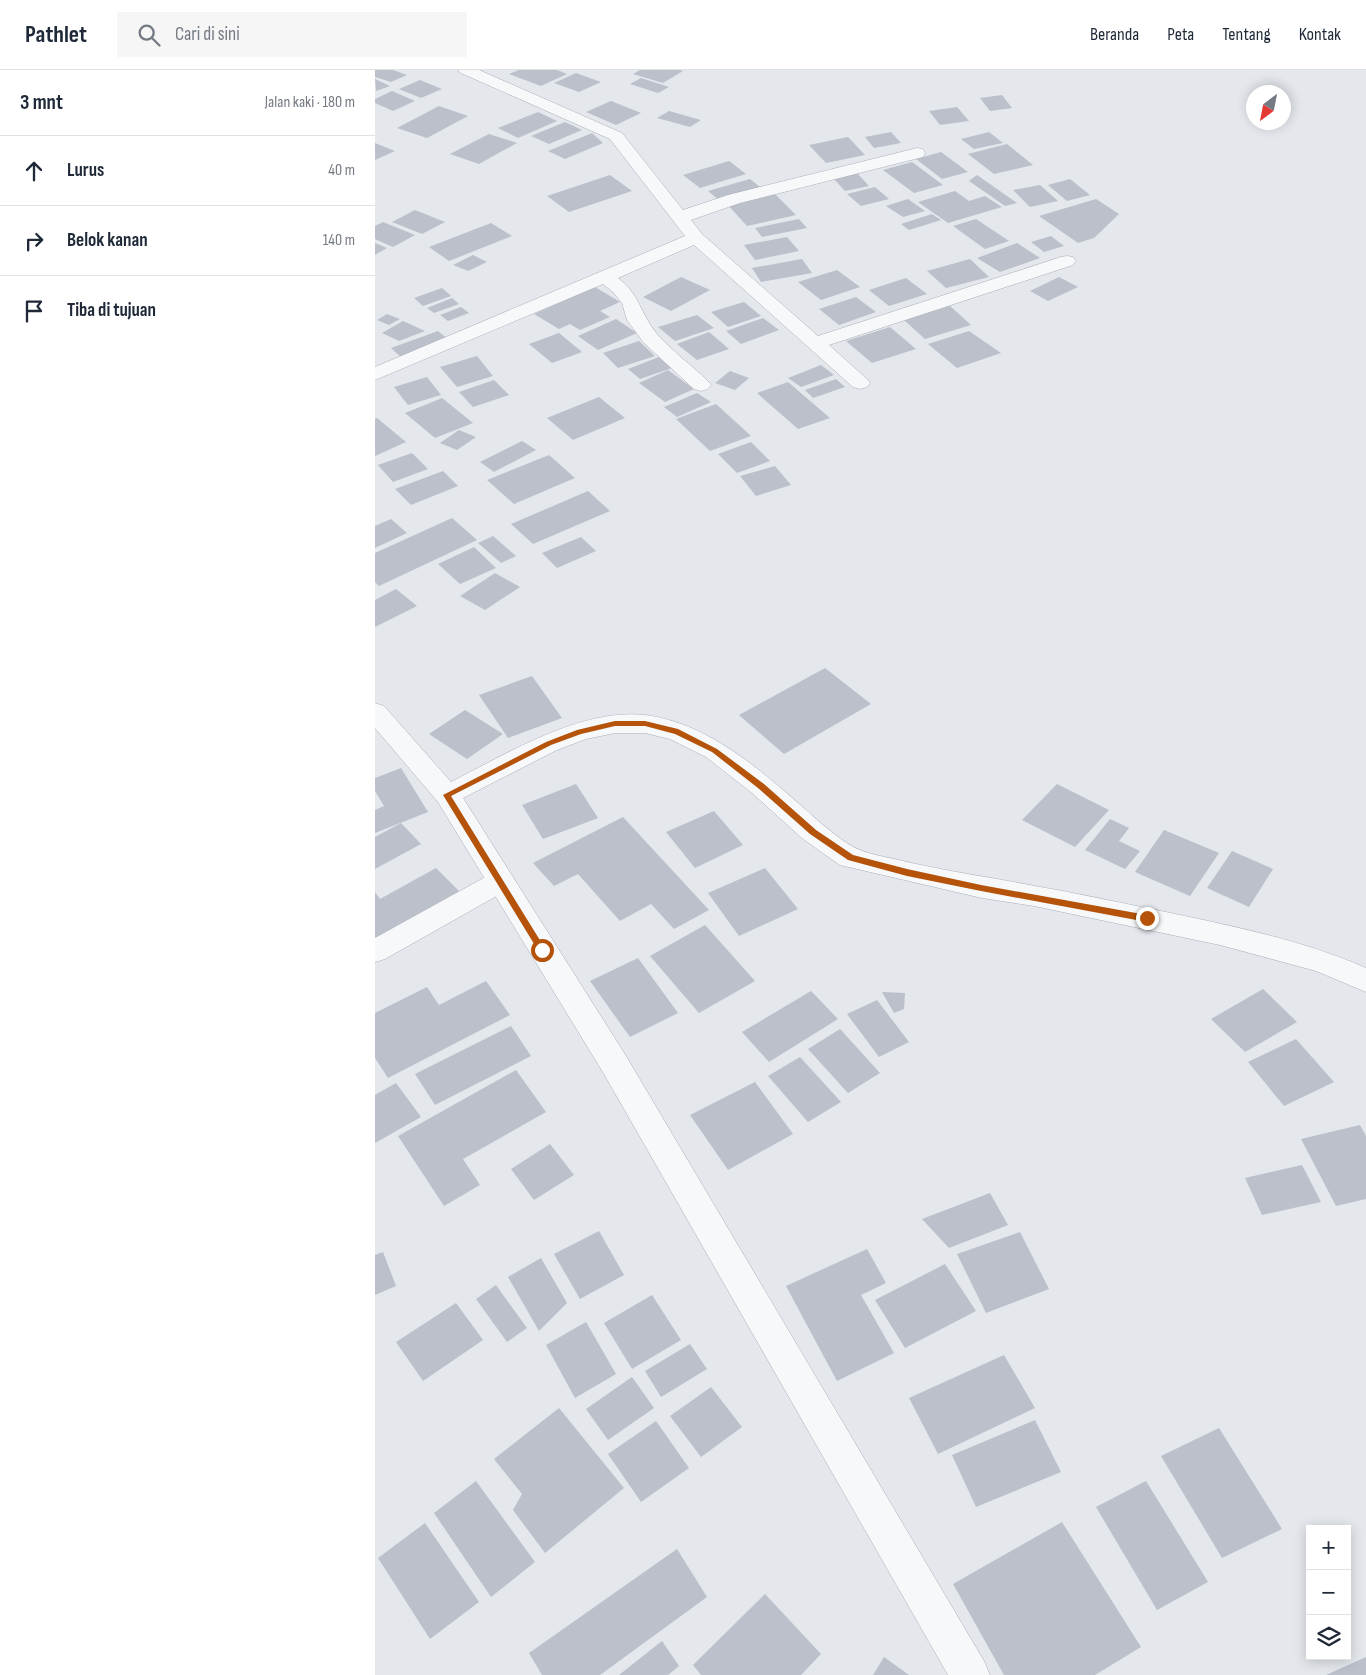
<!DOCTYPE html>
<html lang="id">
<head>
<meta charset="utf-8">
<style>
  :root { --surface:#fff; --page:#f6f6f7; --text:#1f2937; --muted:#747a83; --line:#e0e1e3 }
  body { margin:0; font-family:"Sofia Sans Condensed",sans-serif; background:var(--page); color:var(--text) }
  .controls { position:absolute; right:15px; bottom:15px; display:grid; overflow:hidden; border-radius:0px; box-shadow:0 2px 12px #0003 }
  .controls button { width:45px; height:45px; display:grid; place-items:center; padding:0; border:0; border-bottom:1px solid var(--line); background:var(--surface); color:var(--text); font:25px sans-serif }
  .compass { position:absolute; left:871px; top:15px; width:45px; height:45px; border-radius:50%; background:var(--surface); box-shadow:0 2px 12px #0003; rotate:212deg }
  .stop { position:absolute; width:15px; height:15px; margin:-11px; border:4px solid #b45309; border-radius:50%; background:#fff }
  .stop.end { background:#b45309; border-color:#fff; box-shadow:0 1px 5px #0008 }
  .list { margin:0; padding:0; list-style:none }
  h2 { display:flex; justify-content:space-between; align-items:center; height:65px; margin:0; padding:0 20px; font-size:21px }
  h2 small { font-size:16px; font-weight:400; color:var(--muted) }
  .list li { display:grid; grid-template-columns:32px 1fr auto; gap:15px; align-items:center; box-sizing:border-box; height:70px; padding:0 20px; border-top:1px solid var(--line) }
  .list b { display:block; font-size:19px; white-space:nowrap }
  .list em { font-size:16px; font-style:normal; color:var(--muted) }
  .icon { flex:none; width:28px; height:28px; fill:none; stroke:currentColor; stroke-width:2; stroke-linecap:round; stroke-linejoin:round }
  .map { position:relative; flex:none; width:991px; height:1605px; overflow:hidden }
  header { display:flex; align-items:center; gap:30px; box-sizing:border-box; height:70px; padding:0 25px; background:var(--surface); border-bottom:1px solid var(--line) }
  header strong { font-size:24px }
  nav { display:flex; gap:28px; margin-inline-start:auto; font-size:18px }
  .search { width:350px; height:45px; background:var(--page); display:flex; align-items:center; gap:12px; box-sizing:border-box; padding:0 18px; border-radius:0px; color:var(--muted); font-size:19px }
  main { display:flex }
  aside { flex:1; background:var(--surface) }
  .map>svg:first-child { display:block }
  .building { fill:#bbc0ca }
  .lines { fill:none; stroke-linecap:round; stroke-linejoin:round }
  .minor-casing { stroke:#a9aeb7; stroke-width:1 }
  .tertiary-casing { stroke:#a9aeb7; stroke-width:1 }
  .minor { fill:#f7f8fa; fill-rule:evenodd }
  .tertiary { fill:#f7f8fa; fill-rule:evenodd }
  .route { fill:#b45309 }
</style>
</head>
<body>
<header>
<strong>Pathlet</strong>
<div class="search"><svg class="icon" aria-label="search" viewBox="0 0 24 24"><circle cx="10" cy="10" r="6"/><path d="M15 15l6 6"/></svg>Cari di sini</div>
<nav><a>Beranda</a><a>Peta</a><a>Tentang</a><a>Kontak</a></nav>
</header>
<main>
<aside>
<h2>3 mnt<small>Jalan kaki · 180 m</small></h2>
<ul class="list">
<li><svg class="icon" aria-label="ahead" viewBox="0 0 24 24"><path d="M12 20V5M6 11l6-6 6 6"/></svg><div><b>Lurus</b></div><em>40 m</em></li>
<li><svg class="icon" aria-label="right" viewBox="0 0 24 24"><path d="M7 20v-9h11M14 6l5 5-5 5"/></svg><div><b>Belok kanan</b></div><em>140 m</em></li>
<li><svg class="icon" aria-label="arrive" viewBox="0 0 24 24"><path d="M6 21V4h12l-3 4 3 4H6"/></svg><div><b>Tiba di tujuan</b></div></li>
</ul>
</aside>
<div class="map">
<svg width="991" height="1605" viewBox="0 0 991 1605">
  <rect width="100%" height="100%" fill="#e4e7ec"/>
  <g class="building">
    <path d="M0 0H18L32 5 16 12 0 7Z"/>
    <path d="M144 0H182L192 4 166 16 134 4Z"/>
    <path d="M265 0H305L308 1 288 13 258 4Z"/>
    <path d="M201 3 226 12 204 22 179 13Z"/>
    <path d="M266 8 294 17 283 23 255 14Z"/>
    <path d="M0 9 15 16 1 21Z"/>
    <path d="M45 10 67 19 46 28 24 19Z"/>
    <path d="M17 21 40 31 18 41 0 33V29Z"/>
    <path d="M627 25 637 38 615 41 605 28Z"/>
    <path d="M236 31 266 43 241 55 211 42Z"/>
    <path d="M64 36 93 46 52 68 22 58Z"/>
    <path d="M582 37 594 51 565 55 554 41Z"/>
    <path d="M294 41 326 50 315 57 282 48Z"/>
    <path d="M163 42 182 51 143 68 123 58Z"/>
    <path d="M190 52 207 60 174 74 156 66Z"/>
    <path d="M516 62 526 73 499 78 490 67Z"/>
    <path d="M614 62 628 73 599 79 586 69Z"/>
    <path d="M217 63 228 73 190 89 173 81Z"/>
    <path d="M114 64 142 73 104 94 75 84Z"/>
    <path d="M473 67 490 85 451 93 434 75Z"/>
    <path d="M0 73 20 81 0 90Z"/>
    <path d="M632 74 658 95 619 104 593 84Z"/>
    <path d="M566 82 593 102 567 109 541 89Z"/>
    <path d="M354 91 371 104 325 118 308 105Z"/>
    <path d="M537 92 568 115 539 123 508 100Z"/>
    <path d="M482 103 494 116 470 121 458 108Z"/>
    <path d="M235 105 257 121 194 142 172 126Z"/>
    <path d="M602 105 642 133 630 136 594 111Z"/>
    <path d="M375 109 386 118 344 130 333 121Z"/>
    <path d="M695 109 715 125 692 131 673 115Z"/>
    <path d="M665 115 683 131 655 137 638 120Z"/>
    <path d="M500 117 514 129 486 136 472 124Z"/>
    <path d="M580 121 594 131 610 126 627 137 573 153 543 132Z"/>
    <path d="M400 124 421 145 372 156 352 134Z"/>
    <path d="M533 129 550 141 528 147 511 136Z"/>
    <path d="M721 129 744 144 719 168 703 173 664 146Z"/>
    <path d="M40 140 70 152 47 164 17 152Z"/>
    <path d="M557 144 566 150 534 160 526 154Z"/>
    <path d="M424 149 432 158 387 167 380 158Z"/>
    <path d="M601 149 634 171 610 179 578 156Z"/>
    <path d="M8 152 40 165 18 177 0 169V156Z"/>
    <path d="M116 153 137 166 74 191 54 177Z"/>
    <path d="M676 166 689 176 669 182 656 172Z"/>
    <path d="M412 167 424 181 380 190 369 175Z"/>
    <path d="M0 173 12 178 0 185Z"/>
    <path d="M642 173 665 188 625 202 602 188Z"/>
    <path d="M98 185 112 192 93 201 78 195Z"/>
    <path d="M427 189 437 203 386 212 377 198Z"/>
    <path d="M595 189 614 207 571 218 552 201Z"/>
    <path d="M462 200 485 217 446 230 423 212Z"/>
    <path d="M306 207 335 220 296 241 268 227Z"/>
    <path d="M684 207 703 217 673 231 655 221Z"/>
    <path d="M531 208 552 224 514 236 494 220Z"/>
    <path d="M220 217 245 232 225 241 235 247 205 260 195 254 184 259 159 244Z"/>
    <path d="M67 218 76 226 48 236 39 228Z"/>
    <path d="M481 227 501 242 464 255 444 239Z"/>
    <path d="M77 228 84 234 59 243 52 238Z"/>
    <path d="M369 232 386 246 353 257 336 242Z"/>
    <path d="M575 236 596 255 550 269 529 250Z"/>
    <path d="M86 237 94 243 73 251 65 245Z"/>
    <path d="M12 244 25 249 14 255 2 250Z"/>
    <path d="M322 245 339 258 300 271 283 257Z"/>
    <path d="M388 248 404 260 366 274 351 261Z"/>
    <path d="M241 249 262 263 223 280 203 266Z"/>
    <path d="M28 251 50 261 24 271 7 263Z"/>
    <path d="M515 257 541 279 497 293 471 271Z"/>
    <path d="M63 261 74 270 27 288 16 278Z"/>
    <path d="M594 261 626 283 582 298 553 274Z"/>
    <path d="M334 262 354 279 322 290 302 274Z"/>
    <path d="M184 263 207 282 177 293 154 274Z"/>
    <path d="M264 271 280 286 243 298 228 283Z"/>
    <path d="M102 286 118 306 82 317 65 297Z"/>
    <path d="M284 287 297 298 265 309 253 299Z"/>
    <path d="M446 295 459 305 426 317 413 308Z"/>
    <path d="M293 300 319 319 290 332 264 313Z"/>
    <path d="M355 301 374 308 360 320 340 313Z"/>
    <path d="M52 307 66 325 33 335 19 317Z"/>
    <path d="M461 309 470 317 438 328 430 320Z"/>
    <path d="M119 310 134 325 98 337 84 322Z"/>
    <path d="M413 312 455 348 423 359 382 323Z"/>
    <path d="M322 323 336 332 302 347 289 337Z"/>
    <path d="M224 327 250 348 198 370 172 348Z"/>
    <path d="M67 328 98 353 60 368 30 343Z"/>
    <path d="M341 334 376 366 335 381 301 349Z"/>
    <path d="M2 348 31 372 0 386V349Z"/>
    <path d="M84 360 101 367 82 380 65 373Z"/>
    <path d="M147 371 161 380 119 402 105 392Z"/>
    <path d="M376 372 395 391 362 403 343 384Z"/>
    <path d="M37 383 53 399 18 412 3 395Z"/>
    <path d="M174 385 200 408 139 434 112 410Z"/>
    <path d="M400 396 416 415 381 426 365 406Z"/>
    <path d="M68 401 83 416 36 435 20 419Z"/>
    <path d="M213 421 235 441 158 474 136 454Z"/>
    <path d="M77 448 102 470 4 516 0 512V483Z"/>
    <path d="M16 449 32 463 0 478V456Z"/>
    <path d="M118 466 141 486 126 493 103 473Z"/>
    <path d="M206 467 221 481 182 498 167 483Z"/>
    <path d="M99 477 121 498 85 514 63 494Z"/>
    <path d="M120 503 145 517 110 540 85 526Z"/>
    <path d="M21 519 42 536 0 557V530Z"/>
    <path d="M450 598 496 634 409 684 364 645Z"/>
    <path d="M157 606 187 648 133 668 104 625Z"/>
    <path d="M90 640 128 664 92 689 54 664Z"/>
    <path d="M26 698 53 742 0 763V740L9 736 0 721V708Z"/>
    <path d="M201 714 223 748 168 769 147 735Z"/>
    <path d="M682 714 734 740 700 777 647 750Z"/>
    <path d="M339 741 368 775 320 798 291 762Z"/>
    <path d="M248 747 334 840 299 859 276 834 245 851 203 804 179 816 158 793Z"/>
    <path d="M735 749 754 758 744 771 765 781 750 799 710 780Z"/>
    <path d="M26 753 46 774 0 799V767Z"/>
    <path d="M789 760 844 783 815 826 760 802Z"/>
    <path d="M857 781 898 799 874 837 832 818Z"/>
    <path d="M61 798 84 821 0 868V822L5 829Z"/>
    <path d="M390 798 423 839 364 866 333 823Z"/>
    <path d="M330 855 380 911 324 943 275 886Z"/>
    <path d="M263 888 303 943 255 967 215 911Z"/>
    <path d="M111 911 135 945 13 1008 0 988V943L52 917 64 935Z"/>
    <path d="M888 919 922 952 870 982 836 949Z"/>
    <path d="M436 921 463 949 394 992 367 962Z"/>
    <path d="M507 922 530 923 529 939 519 943Z"/>
    <path d="M502 930 534 972 504 987 472 944Z"/>
    <path d="M136 956 156 986 60 1035 40 1004Z"/>
    <path d="M465 959 505 1003 473 1023 433 979Z"/>
    <path d="M921 969 959 1012 909 1036 873 992Z"/>
    <path d="M425 987 466 1032 433 1052 393 1006Z"/>
    <path d="M141 1000 171 1042 88 1089 105 1115 69 1136 23 1066Z"/>
    <path d="M380 1012 418 1064 353 1100 315 1045Z"/>
    <path d="M21 1013 46 1047 0 1073V1025Z"/>
    <path d="M985 1055 991 1066V1129L961 1136 926 1069Z"/>
    <path d="M175 1074 199 1105 159 1130 136 1099Z"/>
    <path d="M927 1095 946 1132 887 1145 870 1108Z"/>
    <path d="M615 1123 633 1155 574 1178 547 1149Z"/>
    <path d="M224 1161 249 1205 205 1229 179 1184Z"/>
    <path d="M645 1162 674 1219 611 1243 582 1184Z"/>
    <path d="M492 1179 511 1213 486 1225 519 1283 462 1311 411 1216Z"/>
    <path d="M8 1182 21 1216 0 1225V1185Z"/>
    <path d="M166 1188 192 1233 164 1261 133 1207Z"/>
    <path d="M570 1194 601 1241 530 1278 500 1230Z"/>
    <path d="M121 1215 152 1258 132 1272 101 1229Z"/>
    <path d="M277 1225 306 1270 257 1299 229 1253Z"/>
    <path d="M81 1233 108 1270 48 1311 21 1272Z"/>
    <path d="M211 1252 241 1304 200 1328 171 1275Z"/>
    <path d="M315 1274 332 1299 286 1327 270 1301Z"/>
    <path d="M629 1285 660 1338 563 1384 534 1328Z"/>
    <path d="M257 1307 279 1338 233 1370 211 1339Z"/>
    <path d="M336 1317 367 1357 326 1387 295 1346Z"/>
    <path d="M184 1338 249 1418 170 1483 138 1440 147 1424 119 1389Z"/>
    <path d="M660 1350 686 1402 601 1437 577 1385Z"/>
    <path d="M281 1351 314 1398 266 1432 233 1384Z"/>
    <path d="M844 1358 907 1459 847 1488 786 1386Z"/>
    <path d="M101 1411 160 1492 116 1527 59 1443Z"/>
    <path d="M771 1411 833 1512 782 1540 721 1437Z"/>
    <path d="M687 1452 766 1577 720 1605H629L578 1514Z"/>
    <path d="M50 1453 104 1532 55 1569 3 1488Z"/>
    <path d="M302 1479 332 1527 225 1605H167L154 1583Z"/>
    <path d="M390 1524 446 1584 426 1605H326L318 1595Z"/>
    <path d="M287 1571 304 1596 293 1605H244Z"/>
    <path d="M509 1587 534 1605H498Z"/>
    <path d="M991 1587V1605H951Z"/>
  </g>
  <g class="lines">
    <defs>
      <g id="minor">
        <path d="M83 0H104L247 63 308 140 353 125 542 78 548 79 550 83 548 87 365 133 316 150 327 164 443 266 686 187 692 186 698 187 701 191 698 195 454 275 492 309 495 313 492 317 485 319 478 317 319 175 243 208C264 223 266 245 282 264 297 281 316 295 333 311L336 315 333 319 326 321 319 319 269 273 252 250 247 233 238 222 228 214 0 310V297L310 166 235 69 86 3Z"/>
        <path d="M124 802 134 805 138 812 134 819 10 889 0 892V868L114 805Z"/>
      </g>
      <path id="tertiary" d="M0 633 9 636 76 712C131 684 206 638 270 645 333 653 384 699 430 739 443 751 469 774 485 780 497 785 511 787 524 790 569 801 614 807 660 816 701 823 741 832 781 840 852 855 925 869 991 898V922L941 901 845 875 659 836 607 828 465 795 428 769 377 723 331 687 295 669 270 663H240L211 669 182 680 88 728 251 986 609 1591 615 1605H573L229 1004 63 732 0 658Z"/>
    </defs>
    <use href="#minor" class="minor-casing"/>
    <use href="#tertiary" class="tertiary-casing"/>
    <use href="#minor" class="minor"/>
    <use href="#tertiary" class="tertiary"/>
  </g>
  <path class="route" d="M240 651H270L303 659 342 679 389 714 441 760 478 785 532 799 606 815 772 845 776 848 772 852 606 821 532 806 473 790 435 764 383 718 337 682 300 664 270 656H240L206 664 176 675 76 726 171 880 167 883 164 882 68 725 171 672 202 660Z"/>
</svg>
<div class="controls">
<button>+</button>
<button>−</button>
<button><svg class="icon" aria-label="layers" viewBox="0 0 24 24"><path d="M12 4l9 5-9 5-9-5zM3 14l9 5 9-5"/></svg></button>
</div>
<svg class="compass" viewBox="-18 -18 36 36"><path d="M0-13l5 13h-10z" fill="#e53935"/><path d="M0 13l5-13h-10z" fill="#747a83"/></svg>
<div class="stop" style="left:167px;top:880px"></div>
<div class="stop end" style="left:772px;top:848px"></div>
</div>
</main>
</body>
</html>
